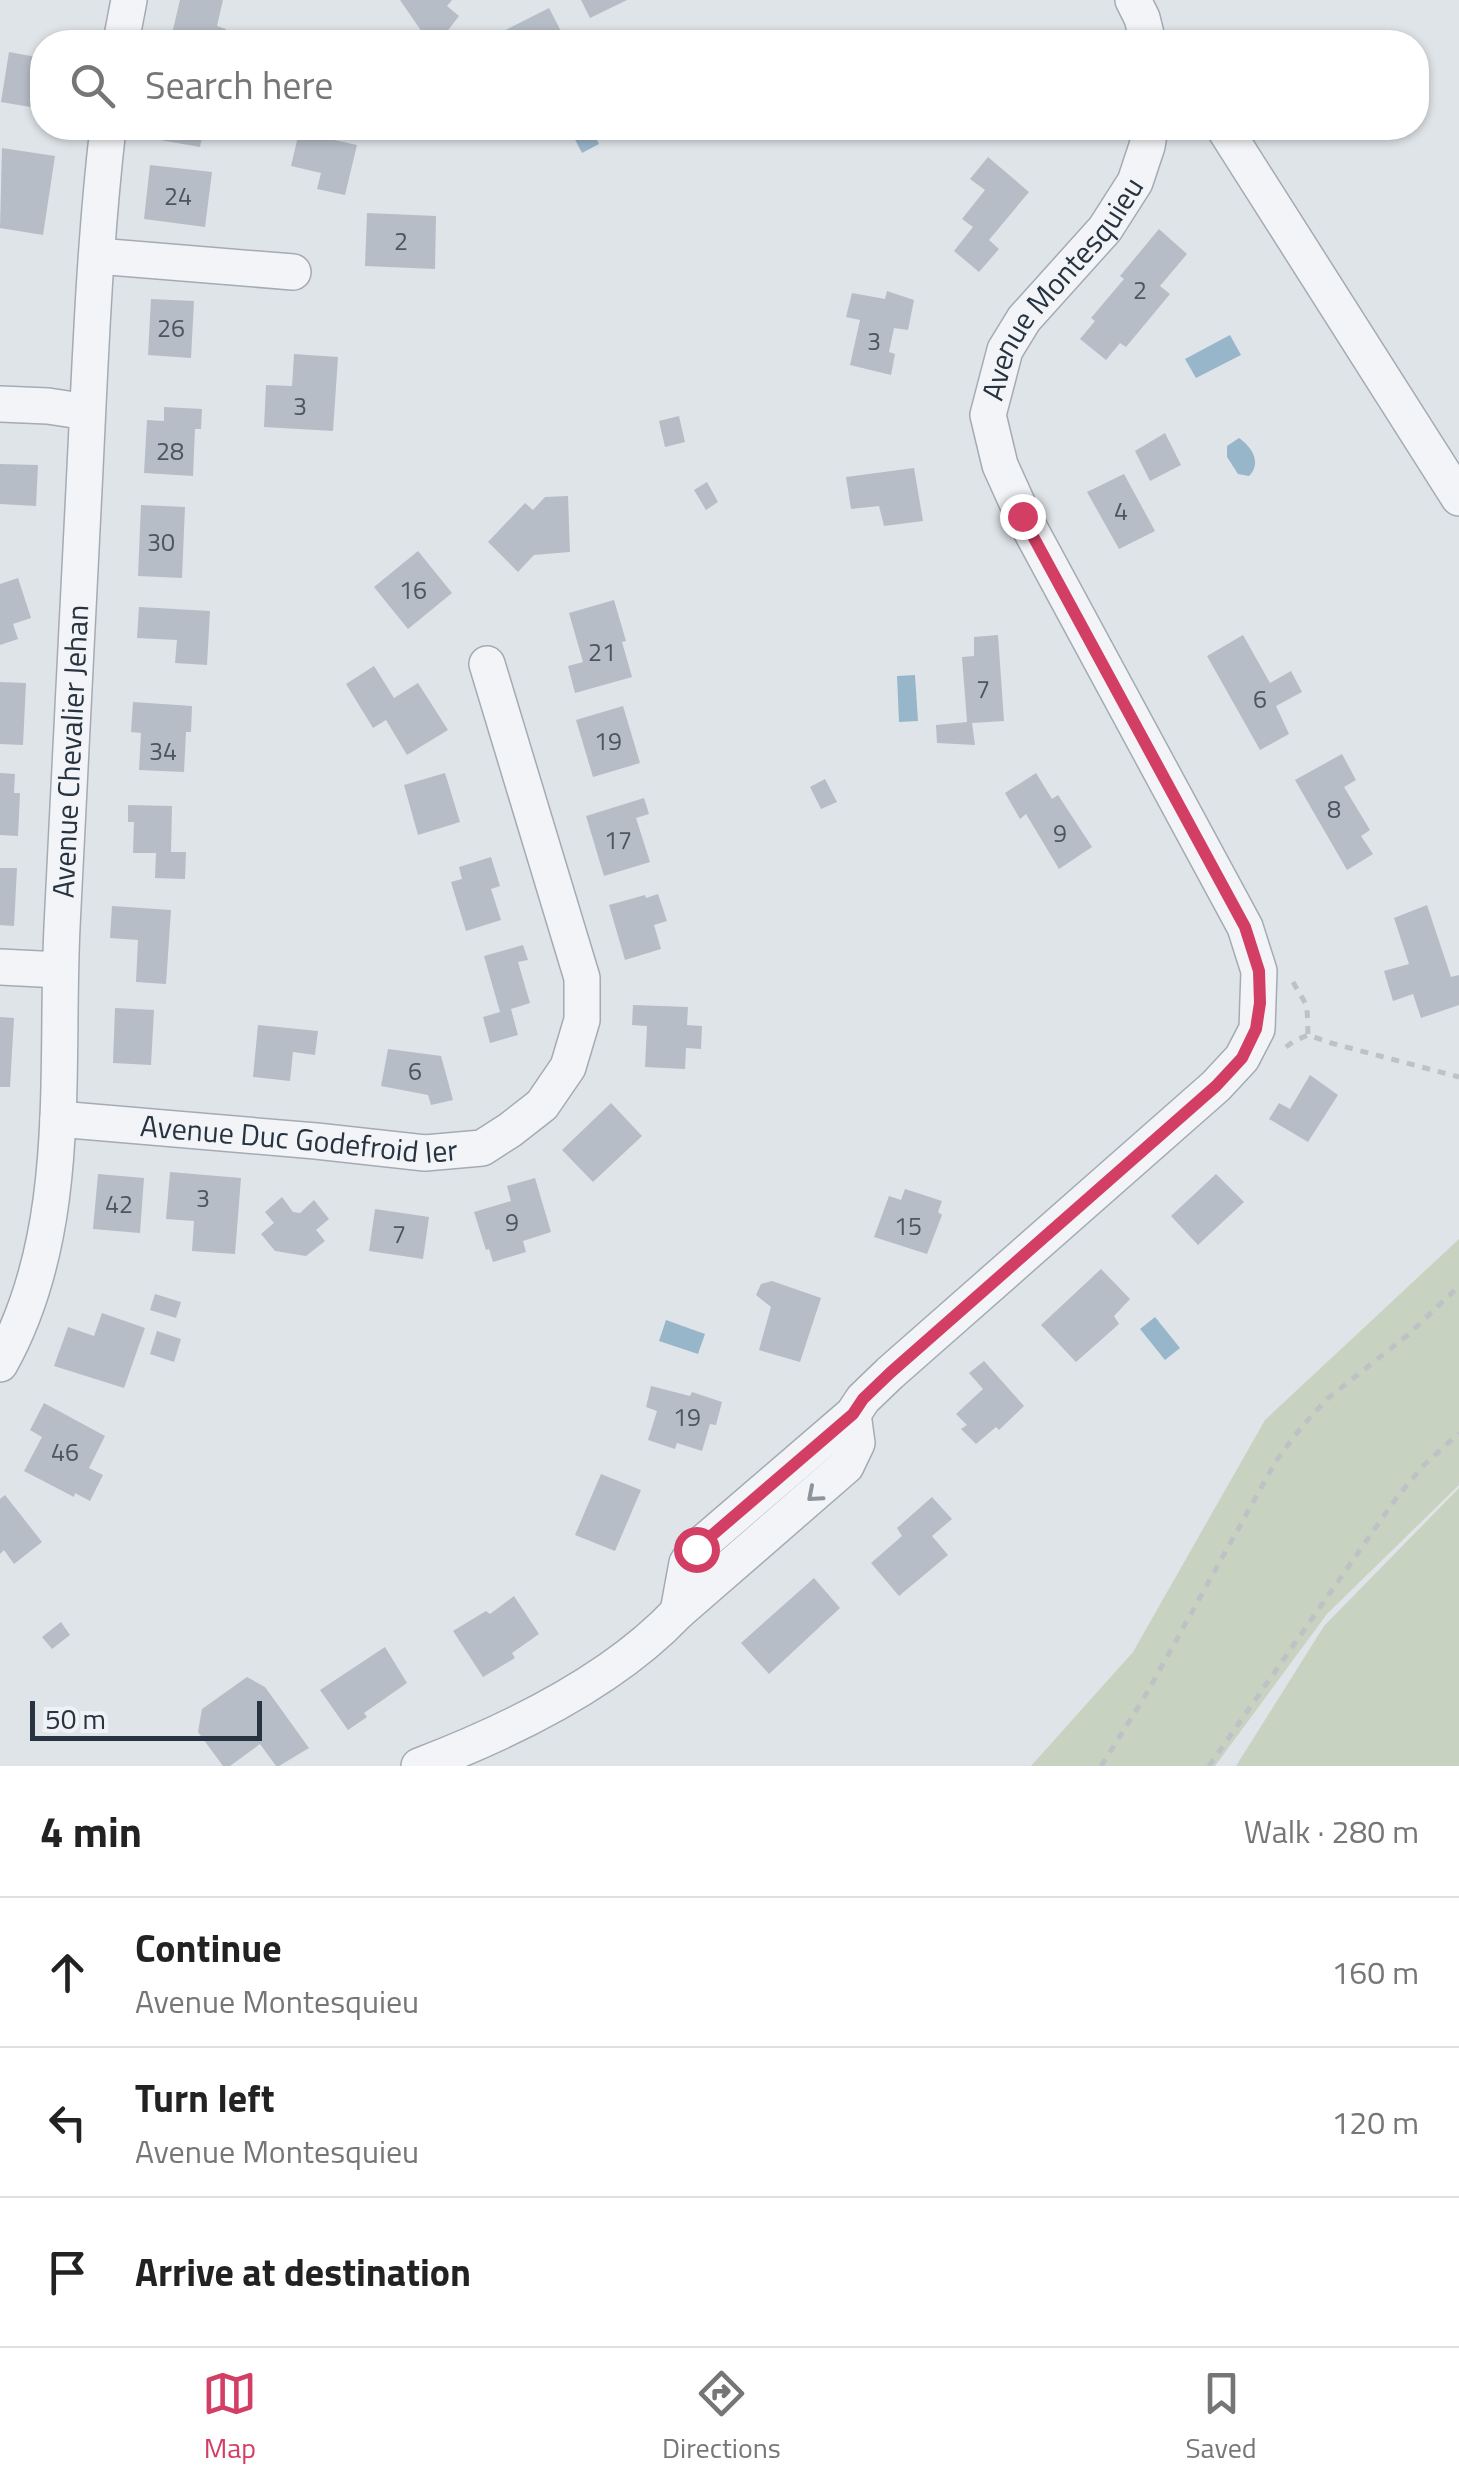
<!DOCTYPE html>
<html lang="en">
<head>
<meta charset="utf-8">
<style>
  :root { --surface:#fff; --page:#f6f6f6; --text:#222; --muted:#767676; --line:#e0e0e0; --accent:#d33f64 }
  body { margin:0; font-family:"Titillium Web",sans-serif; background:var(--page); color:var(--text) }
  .scale { position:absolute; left:30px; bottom:25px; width:232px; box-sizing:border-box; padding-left:10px; border:5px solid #273340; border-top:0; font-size:28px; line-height:35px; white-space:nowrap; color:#273340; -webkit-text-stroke:8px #eef2f6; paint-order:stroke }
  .stop { position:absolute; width:30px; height:30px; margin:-22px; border:8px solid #d33f64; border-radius:50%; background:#fff }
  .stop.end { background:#d33f64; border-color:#fff; box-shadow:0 2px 10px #0008 }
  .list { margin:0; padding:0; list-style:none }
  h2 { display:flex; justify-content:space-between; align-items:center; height:130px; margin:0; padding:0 40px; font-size:42px }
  h2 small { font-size:32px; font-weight:400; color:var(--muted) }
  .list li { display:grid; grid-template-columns:65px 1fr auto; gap:30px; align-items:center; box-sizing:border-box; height:150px; padding:0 40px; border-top:2px solid var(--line) }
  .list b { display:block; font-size:38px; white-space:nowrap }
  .list p { margin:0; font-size:32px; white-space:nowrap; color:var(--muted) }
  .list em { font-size:32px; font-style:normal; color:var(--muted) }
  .icon { flex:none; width:55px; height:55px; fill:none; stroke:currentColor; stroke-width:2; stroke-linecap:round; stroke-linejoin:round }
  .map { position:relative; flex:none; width:1459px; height:1766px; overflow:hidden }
  .search { position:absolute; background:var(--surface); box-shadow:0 2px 8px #0004; left:30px; right:30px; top:30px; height:110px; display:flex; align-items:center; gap:25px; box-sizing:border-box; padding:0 35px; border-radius:40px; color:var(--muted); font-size:38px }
  .sheet { height:580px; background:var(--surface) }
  nav { display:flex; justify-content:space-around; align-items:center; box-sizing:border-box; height:140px; border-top:2px solid var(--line); background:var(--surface); font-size:28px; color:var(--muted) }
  nav a { display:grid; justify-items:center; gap:5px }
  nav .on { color:var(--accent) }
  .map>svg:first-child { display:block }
  .green { fill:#c7d3c0 }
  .water { fill:#98b6ca }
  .building { fill:#b6bdc6 }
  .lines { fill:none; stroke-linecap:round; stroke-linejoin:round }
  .street-casing { stroke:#a4abb3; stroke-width:38 }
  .path { stroke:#bdc2c7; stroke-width:5; stroke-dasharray:8 8; stroke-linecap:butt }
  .street { stroke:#f2f4f7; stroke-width:35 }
  .oneway { stroke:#8c949c }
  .route { stroke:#d33f64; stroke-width:12 }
  .labels { text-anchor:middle; stroke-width:8; stroke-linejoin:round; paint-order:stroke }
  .number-label { font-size:25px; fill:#4b5662 }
  .street-label { font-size:30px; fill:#273340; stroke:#eef2f6 }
</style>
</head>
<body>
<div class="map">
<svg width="1459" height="1766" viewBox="0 0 1459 1766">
  <rect width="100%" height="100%" fill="#dfe4e9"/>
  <g class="green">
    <path d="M1459 1239V1485L1327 1614 1215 1766H1031L1133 1652 1265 1420Z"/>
    <path d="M1459 1488V1766H1236L1324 1626Z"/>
  </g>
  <g class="water">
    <path d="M569 128H591L599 144 582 153Z"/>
    <path d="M1230 335 1241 355 1196 378 1185 359Z"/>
    <path d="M1239 438C1252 447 1262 463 1249 476L1238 474 1227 457V446Z"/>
    <path d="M915 675 918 721 899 722 897 676Z"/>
    <path d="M1155 1317 1180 1348 1165 1360 1140 1329Z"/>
    <path d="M666 1320 705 1334 698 1354 659 1341Z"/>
  </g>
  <g class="building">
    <path d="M180 0H223L217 26 226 29 223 42H170Z"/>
    <path d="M400 0H452L447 6 459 16 439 42H415L422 32Z"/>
    <path d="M581 0H627L590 18Z"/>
    <path d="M549 8 566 41 563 42H482Z"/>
    <path d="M9 52 42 58V109L1 102Z"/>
    <path d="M162 128H204L200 147 160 140Z"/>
    <path d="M299 132 357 145 345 195 317 189 321 173 291 166Z"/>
    <path d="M2 148 55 156 43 235 0 228Z"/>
    <path d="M988 157 1029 192 989 240 999 249 979 272 954 251 973 227 962 219 985 190 970 179Z"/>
    <path d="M150 165 212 172 205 227 144 219Z"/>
    <path d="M367 213 436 216 435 269 365 266Z"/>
    <path d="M1159 229 1187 254 1160 286 1170 294 1126 347 1120 343 1106 360 1080 339 1095 321 1091 318 1124 279 1120 276Z"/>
    <path d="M887 291 914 300 908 330 894 328 889 352 895 354 891 375 850 365 860 320 846 317 852 293 885 299Z"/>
    <path d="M151 299 194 301 191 358 148 355Z"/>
    <path d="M294 354 338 357 333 431 264 427 266 385 292 386Z"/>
    <path d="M164 407 202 409 201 429H195L193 476 144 473 147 420 164 421Z"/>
    <path d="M679 416 685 442 665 447 659 421Z"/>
    <path d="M1165 433 1181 465 1150 481 1135 451Z"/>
    <path d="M0 464 38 465 36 506 0 504Z"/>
    <path d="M914 468 923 521 884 526 879 506 851 509 846 477Z"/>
    <path d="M1124 474 1155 531 1119 549 1087 492Z"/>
    <path d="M707 482 718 502 706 510 694 490Z"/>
    <path d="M568 496 570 552 534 555 518 572 488 542 525 503 533 510 545 497Z"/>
    <path d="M141 505 185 507 182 578 138 576Z"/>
    <path d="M418 551 452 593 408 629 374 587Z"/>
    <path d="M18 578 31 618 13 624 18 639 0 645V584Z"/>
    <path d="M614 600 626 641 622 642 632 677 575 693 568 666 583 662 569 613Z"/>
    <path d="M139 607 210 611 207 665 175 663 177 640 137 638Z"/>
    <path d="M998 635 1004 721 972 723 975 745 937 743 936 725 967 722 962 657 974 656V637Z"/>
    <path d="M1243 635 1270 683 1291 671 1302 692 1276 706 1289 734 1260 750 1207 656Z"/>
    <path d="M374 666 394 698 418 683 448 730 407 755 386 720 373 728 346 684Z"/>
    <path d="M0 682 26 683 23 745 0 744Z"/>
    <path d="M133 702 192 706 191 732H186L184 772 139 770 141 733 131 732Z"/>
    <path d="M623 706 640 763 593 777 576 720Z"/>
    <path d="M1342 754 1356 780 1344 787 1370 830 1361 836 1373 854 1347 870 1295 780Z"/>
    <path d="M0 773 15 774 14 793H20L18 836 0 835Z"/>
    <path d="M445 773 460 822 418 835 404 785Z"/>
    <path d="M1036 773 1052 799 1058 795 1092 847 1059 869 1026 814 1020 819 1005 793Z"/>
    <path d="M825 779 837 802 821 809 810 787Z"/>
    <path d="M644 798 649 814 636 818 650 862 604 876 586 816Z"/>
    <path d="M128 805 172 806 171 852H186L185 879 155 878 156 853H133L134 822H128Z"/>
    <path d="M491 857 500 886 491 889 501 920 466 931 451 882 462 879 459 867Z"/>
    <path d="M0 868H17L14 926 0 925Z"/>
    <path d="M658 894 667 921 654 925 661 949 625 960 609 905 645 895 646 898Z"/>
    <path d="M1427 905 1451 977 1459 975V1005L1421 1018 1413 994 1393 1001 1384 971 1409 964 1394 918Z"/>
    <path d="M112 906 171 910 166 984 136 982 138 940 110 938Z"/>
    <path d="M523 945 528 960 518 962 530 1003 511 1009 518 1035 490 1043 483 1017 500 1012 484 956Z"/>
    <path d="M633 1005 688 1007 687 1025 702 1026 701 1049 686 1048 685 1069 645 1067 647 1026 632 1025Z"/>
    <path d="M115 1008 154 1010 151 1065 113 1063Z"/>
    <path d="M0 1017 14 1018 10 1087H0Z"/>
    <path d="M258 1025 318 1031 315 1055 293 1052 290 1081 253 1077Z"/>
    <path d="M388 1049 441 1056 453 1100 431 1105 428 1095 381 1086Z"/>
    <path d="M1310 1075 1338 1095 1308 1142 1269 1119 1279 1103 1290 1109Z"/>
    <path d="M611 1103 642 1136 593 1182 562 1150Z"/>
    <path d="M170 1172 241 1178 235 1254 192 1251 194 1221 166 1219Z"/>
    <path d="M98 1174 144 1178 140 1233 93 1229Z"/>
    <path d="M1216 1174 1244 1202 1198 1245 1171 1216Z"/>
    <path d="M535 1178 551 1232 523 1241 526 1252 493 1262 489 1249 486 1250 474 1212 511 1201 507 1186Z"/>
    <path d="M905 1189 942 1201 938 1212 942 1215 927 1254 874 1237 889 1196 901 1200Z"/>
    <path d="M282 1197 293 1212 300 1213 314 1200 329 1219 316 1230 325 1241 306 1256 275 1251 261 1234 274 1223 265 1212Z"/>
    <path d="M375 1209 429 1217 423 1259 369 1251Z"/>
    <path d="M1101 1269 1130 1299 1114 1316 1119 1324 1076 1362 1041 1325Z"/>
    <path d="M772 1281 821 1298 800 1362 759 1350 771 1307 756 1295 761 1284Z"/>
    <path d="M155 1294 181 1302 176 1318 150 1310Z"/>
    <path d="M102 1313 145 1328 124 1388 54 1366 68 1327 94 1336Z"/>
    <path d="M157 1331 181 1339 174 1362 150 1354Z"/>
    <path d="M984 1361 1024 1406 999 1430 996 1427 976 1444 961 1429 967 1425 956 1414 983 1389 969 1373Z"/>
    <path d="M651 1386 690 1396 692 1392 722 1402 716 1425 710 1424 702 1451 677 1443 675 1449 648 1440 657 1411 646 1407Z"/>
    <path d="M44 1403 105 1436 89 1468 103 1475 90 1501 75 1493 74 1497 24 1471 42 1437 30 1430Z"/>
    <path d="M601 1474 641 1490 615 1551 575 1535Z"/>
    <path d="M5 1495 42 1542 14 1564 4 1550 0 1554V1499Z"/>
    <path d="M932 1497 952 1519 932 1536 948 1555 899 1596 871 1563 902 1536 897 1528Z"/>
    <path d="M814 1578 840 1608 769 1674 741 1643Z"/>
    <path d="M514 1596 539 1634 512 1653 515 1658 483 1677 453 1631 486 1611 490 1614Z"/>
    <path d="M61 1622 70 1635 52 1649 42 1637Z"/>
    <path d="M385 1647 407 1683 364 1713 367 1717 348 1730 320 1690Z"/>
    <path d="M247 1677 265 1687 309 1748 279 1766H276L260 1744 230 1766H223L198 1732 202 1709Z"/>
  </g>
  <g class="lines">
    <defs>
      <g id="street">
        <path d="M1133 0 1142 18 1148 42"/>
        <path d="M121 42 129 0"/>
        <path d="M1224 128 1459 498"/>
        <path d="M97 256 293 272"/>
        <path d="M0 404 48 406 87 412"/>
        <path d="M0 967 60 970"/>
        <path id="s1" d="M58 1119 316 1141 425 1153 482 1148 510 1130 542 1105 568 1067 582 1020V978L487 664"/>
        <path id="s2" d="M0 1364C74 1232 55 1072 62 927 69 781 77 635 84 489 90 369 94 247 108 128"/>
        <path id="s3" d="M678 1612 687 1563 696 1549 853 1414 863 1399 890 1373 1216 1086 1242 1058 1257 1029 1259 971 1245 927 1023 516 1000 465 988 415 1005 350 1024 319 1105 229 1135 182 1147 146 1150 128"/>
        <path d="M419 1766C508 1732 612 1682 678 1612L846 1466 857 1443 853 1414"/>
      </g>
    </defs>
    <use href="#street" class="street-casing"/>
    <g class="path">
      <path d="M1293 982 1307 1006 1308 1035"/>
      <path d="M1286 1047 1294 1041 1308 1035 1331 1043 1459 1077"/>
      <path d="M1101 1766 1144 1698 1276 1461 1303 1425 1327 1399 1409 1334 1459 1286"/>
      <path d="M1209 1766 1397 1497 1424 1465 1459 1433"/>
    </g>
    <use href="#street" class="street"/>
  </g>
  <defs><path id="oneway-chevron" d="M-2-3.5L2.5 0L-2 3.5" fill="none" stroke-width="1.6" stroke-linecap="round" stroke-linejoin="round" transform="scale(2.5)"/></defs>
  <use class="oneway" href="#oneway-chevron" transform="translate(814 1495) rotate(139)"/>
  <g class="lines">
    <path class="route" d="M696 1549 853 1414 863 1399 890 1373 1216 1086 1242 1058 1256 1029 1260 1003 1259 971 1245 927 1022 516"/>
  </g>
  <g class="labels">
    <g class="number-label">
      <text x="178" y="205">24</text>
      <text x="401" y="250">2</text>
      <text x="1140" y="299">2</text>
      <text x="171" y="337">26</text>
      <text x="874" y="350">3</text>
      <text x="300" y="415">3</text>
      <text x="170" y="460">28</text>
      <text x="1121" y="520">4</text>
      <text x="161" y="551">30</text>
      <text x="413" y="599">16</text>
      <text x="602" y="661">21</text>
      <text x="983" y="698">7</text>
      <text x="1260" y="708">6</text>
      <text x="608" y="750">19</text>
      <text x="163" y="760">34</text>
      <text x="1334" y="818">8</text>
      <text x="1060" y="842">9</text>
      <text x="618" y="849">17</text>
      <text x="415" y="1080">6</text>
      <text x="203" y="1207">3</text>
      <text x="119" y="1213">42</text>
      <text x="512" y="1231">9</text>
      <text x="908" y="1235">15</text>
      <text x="399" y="1243">7</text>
      <text x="687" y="1426">19</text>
      <text x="65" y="1461">46</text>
    </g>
    <g class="street-label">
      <text dy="10" stroke="none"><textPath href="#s3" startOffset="1662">Avenue Montesquieu</textPath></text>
      <text dy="10" stroke="none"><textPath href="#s2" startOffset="622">Avenue Chevalier Jehan</textPath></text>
      <text dy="10" stroke="none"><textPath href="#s1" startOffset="242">Avenue Duc Godefroid Ier</textPath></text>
    </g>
  </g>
</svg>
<div class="scale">50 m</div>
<div class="stop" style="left:696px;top:1549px"></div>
<div class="stop end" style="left:1022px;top:516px"></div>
<div class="search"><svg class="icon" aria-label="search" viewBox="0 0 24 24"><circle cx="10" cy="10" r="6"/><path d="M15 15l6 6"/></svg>Search here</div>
</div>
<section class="sheet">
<h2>4 min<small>Walk · 280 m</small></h2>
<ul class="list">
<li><svg class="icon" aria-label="ahead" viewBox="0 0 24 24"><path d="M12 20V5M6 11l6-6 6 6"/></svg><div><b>Continue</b><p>Avenue Montesquieu</p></div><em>160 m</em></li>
<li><svg class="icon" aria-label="left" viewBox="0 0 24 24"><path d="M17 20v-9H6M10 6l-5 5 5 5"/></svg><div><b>Turn left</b><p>Avenue Montesquieu</p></div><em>120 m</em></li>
<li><svg class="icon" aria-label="arrive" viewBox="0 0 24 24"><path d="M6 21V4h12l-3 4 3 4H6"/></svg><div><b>Arrive at destination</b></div></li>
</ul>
</section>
<nav>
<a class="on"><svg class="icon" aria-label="map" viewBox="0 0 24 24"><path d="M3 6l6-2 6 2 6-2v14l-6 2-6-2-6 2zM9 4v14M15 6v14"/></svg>Map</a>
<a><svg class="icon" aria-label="directions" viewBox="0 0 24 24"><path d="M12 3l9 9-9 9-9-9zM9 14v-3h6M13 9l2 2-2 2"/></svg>Directions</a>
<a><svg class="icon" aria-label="saved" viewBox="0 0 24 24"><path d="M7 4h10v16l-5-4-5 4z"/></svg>Saved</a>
</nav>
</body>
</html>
